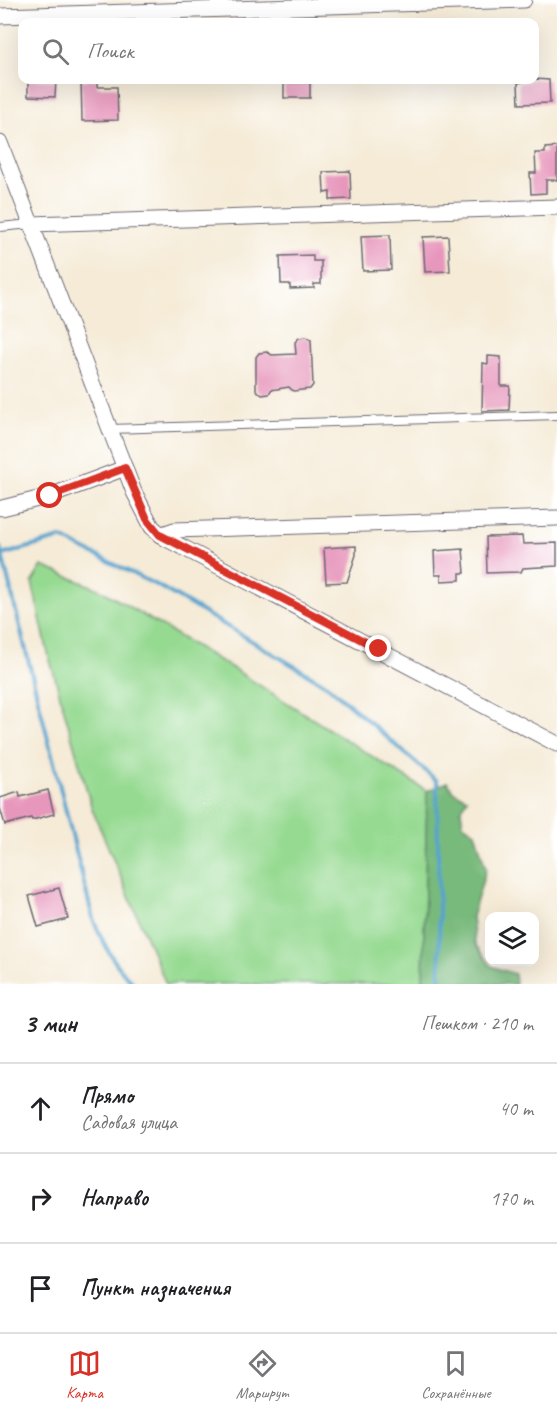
<!DOCTYPE html>
<html lang="ru">
<head>
<meta charset="utf-8">
<style>
  :root { --surface:#fff; --page:#f2f2f2; --text:#202124; --muted:#757577; --line:#e0e0e0; --accent:#d93025 }
  body { margin:0; font-family:Caveat,sans-serif; background:var(--page); color:var(--text) }
  .controls { position:absolute; right:18px; bottom:18px; display:grid; overflow:hidden; border-radius:12px; box-shadow:0 6px 24px #0002 }
  .controls button { width:54px; height:54px; display:grid; place-items:center; padding:0; border:0; border-bottom:2px solid var(--line); background:var(--surface); color:var(--text); font:30px sans-serif }
  .stop { position:absolute; width:18px; height:18px; margin:-14px; border:4px solid #d93025; border-radius:50%; background:#fff }
  .stop.end { background:#d93025; border-color:#fff; box-shadow:0 2px 6px #0008 }
  .list { margin:0; padding:0; list-style:none }
  h2 { display:flex; justify-content:space-between; align-items:center; height:78px; margin:0; padding:0 24px; font-size:26px }
  h2 small { font-size:20px; font-weight:400; color:var(--muted) }
  .list li { display:grid; grid-template-columns:39px 1fr auto; gap:18px; align-items:center; box-sizing:border-box; height:90px; padding:0 24px; border-top:2px solid var(--line) }
  .list b { display:block; font-size:22px; white-space:nowrap }
  .list p { margin:0; font-size:20px; white-space:nowrap; color:var(--muted) }
  .list em { font-size:20px; font-style:normal; color:var(--muted) }
  .icon { flex:none; width:33px; height:33px; fill:none; stroke:currentColor; stroke-width:2; stroke-linecap:round; stroke-linejoin:round }
  .map { position:relative; flex:none; width:557px; height:984px; overflow:hidden }
  .search { position:absolute; background:var(--surface); box-shadow:0 6px 24px #0002; left:18px; right:18px; top:18px; height:66px; display:flex; align-items:center; gap:15px; box-sizing:border-box; padding:0 21px; border-radius:12px; color:var(--muted); font-size:22px }
  .sheet { height:348px; background:var(--surface) }
  nav { display:flex; justify-content:space-around; align-items:center; box-sizing:border-box; height:84px; border-top:2px solid var(--line); background:var(--surface); font-size:16px; color:var(--muted) }
  nav a { display:grid; justify-items:center; gap:3px }
  nav .on { color:var(--accent) }
  .map>svg:first-child { display:block }
  .green { fill:#96da92; stroke:#5c7e66; stroke-width:1.5 }
  .forest { fill:#78ba7c; stroke:#4d6e5c; stroke-width:1.5 }
  .lines { fill:none; stroke-linecap:round; stroke-linejoin:round }
  .stream { stroke:#54a3ce; stroke-width:4 }
  .building { fill:#e796bc }
  .lane-casing { stroke:#6c6872; stroke-width:10 }
  .street-casing { stroke:#6c6872; stroke-width:17 }
  .lane { stroke:#fff; stroke-width:8 }
  .street { stroke:#fff; stroke-width:15 }
  .route { stroke:#d93025; stroke-width:8 }
</style>
</head>
<body>
<div class="map">
<svg width="557" height="984" viewBox="0 0 557 984">
  <rect width="100%" height="100%" fill="#fff"/>
  <filter id="ink" filterUnits="userSpaceOnUse"><feTurbulence type="fractalNoise" baseFrequency=".0167" numOctaves="2"/><feDisplacementMap in="SourceGraphic" scale="12" xChannelSelector="R" yChannelSelector="G"/><feConvolveMatrix kernelMatrix="1 2 1 2 8 2 1 2 1" color-interpolation-filters="sRGB"/></filter>
  <filter id="wash" filterUnits="userSpaceOnUse"><feTurbulence type="fractalNoise" baseFrequency=".008" numOctaves="4" result="noise"/><feDisplacementMap in="SourceGraphic" scale="24" xChannelSelector="R" yChannelSelector="G"/><feGaussianBlur stdDeviation="1.35" result="paint"/><feColorMatrix in="noise" values="0 0 0 0 0 0 0 0 0 0 0 0 0 0 0 0 0 1.4 0 .05"/><feComposite in="paint" operator="in"/></filter>
  <g filter="url(#wash)">
    <rect width="100%" height="100%" fill="#f5ebd7"/>
    <path class="green" d="M42 566 101 590 232 668 427 791 423 984H166L92 809 48 653 32 582Z"/>
    <path class="forest" d="M447 782 454 792 467 798 461 811 463 824 475 832 486 869 472 917 475 944 491 966 515 974 516 984H423L427 791Z"/>
    <g class="lines">
      <g class="stream">
        <path d="M0 547 93 919C104 945 114 965 134 984"/>
        <path d="M2 555 61 538 162 588 328 686 437 781 440 984"/>
      </g>
    </g>
    <g id="blocks">
      <g class="building">
        <path d="M534 79 549 80 550 103 519 104 518 83Z"/>
        <path d="M28 80H56L55 97 28 96Z"/>
        <path d="M81 80H97V87H117L118 120 82 121Z"/>
        <rect x="284" y="80" width="26" height="18"/>
        <path d="M557 147V180H546V193L531 194 530 173H536L535 153H545V148Z"/>
        <path d="M350 171 351 199 330 200V192L324 193 323 172Z"/>
        <path d="M390 235 391 270 363 271 361 236Z"/>
        <path d="M448 236 450 271 425 272 423 237Z"/>
        <path d="M313 255V261H321V284H314V288L290 289V284H281L280 256Z"/>
        <path d="M306 337 311 340 313 385 310 389 293 391 289 387 271 390 269 394 262 395 256 390V357L259 353 267 352 272 355 296 354 295 342 299 338Z"/>
        <path d="M488 356 501 357V386H510L509 410 482 411 483 363 488 364Z"/>
        <path d="M522 536 523 544 557 543V566L523 568 521 572 487 573 486 537Z"/>
        <path d="M356 546V555L347 582 326 583 324 548Z"/>
        <path d="M463 549 465 573H460V580L441 581V575H435L434 551Z"/>
        <path d="M48 790 54 814 32 820 31 818 5 825 0 808V798L19 792 20 797Z"/>
        <path d="M59 888 68 919 38 927 29 896Z"/>
      </g>
    </g>
  </g>
  <g filter="url(#ink)">
    <use href="#blocks" fill-opacity="0" stroke="#6c6872" stroke-width="1.5"/>
    <g class="lines">
      <defs>
        <g id="lane">
          <path d="M0 227 31 224"/>
          <path d="M110 429 557 415"/>
        </g>
        <g id="street">
          <path d="M0 16 524 0"/>
          <path d="M0 143 134 492 152 527 165 538 557 744"/>
          <path d="M31 224 557 207"/>
          <path d="M2 508 50 496 125 468"/>
          <path d="M160 535 174 530 557 518"/>
        </g>
      </defs>
      <use href="#lane" class="lane-casing"/>
      <use href="#street" class="street-casing"/>
      <use href="#lane" class="lane"/>
      <use href="#street" class="street"/>
    </g>
  </g>
  <g class="lines" filter="url(#ink)">
    <path class="route" d="M50 496 125 468 147 519 160 535 379 649"/>
  </g>
</svg>
<div class="controls">
<button><svg class="icon" aria-label="layers" viewBox="0 0 24 24"><path d="M12 4l9 5-9 5-9-5zM3 14l9 5 9-5"/></svg></button>
</div>
<div class="stop" style="left:50px;top:496px"></div>
<div class="stop end" style="left:379px;top:649px"></div>
<div class="search"><svg class="icon" aria-label="search" viewBox="0 0 24 24"><circle cx="10" cy="10" r="6"/><path d="M15 15l6 6"/></svg>Поиск</div>
</div>
<section class="sheet">
<h2>3 мин<small>Пешком · 210 m</small></h2>
<ul class="list">
<li><svg class="icon" aria-label="ahead" viewBox="0 0 24 24"><path d="M12 20V5M6 11l6-6 6 6"/></svg><div><b>Прямо</b><p>Садовая улица</p></div><em>40 m</em></li>
<li><svg class="icon" aria-label="right" viewBox="0 0 24 24"><path d="M7 20v-9h11M14 6l5 5-5 5"/></svg><div><b>Направо</b></div><em>170 m</em></li>
<li><svg class="icon" aria-label="arrive" viewBox="0 0 24 24"><path d="M6 21V4h12l-3 4 3 4H6"/></svg><div><b>Пункт назначения</b></div></li>
</ul>
</section>
<nav>
<a class="on"><svg class="icon" aria-label="map" viewBox="0 0 24 24"><path d="M3 6l6-2 6 2 6-2v14l-6 2-6-2-6 2zM9 4v14M15 6v14"/></svg>Карта</a>
<a><svg class="icon" aria-label="directions" viewBox="0 0 24 24"><path d="M12 3l9 9-9 9-9-9zM9 14v-3h6M13 9l2 2-2 2"/></svg>Маршрут</a>
<a><svg class="icon" aria-label="saved" viewBox="0 0 24 24"><path d="M7 4h10v16l-5-4-5 4z"/></svg>Сохранённые</a>
</nav>
</body>
</html>
